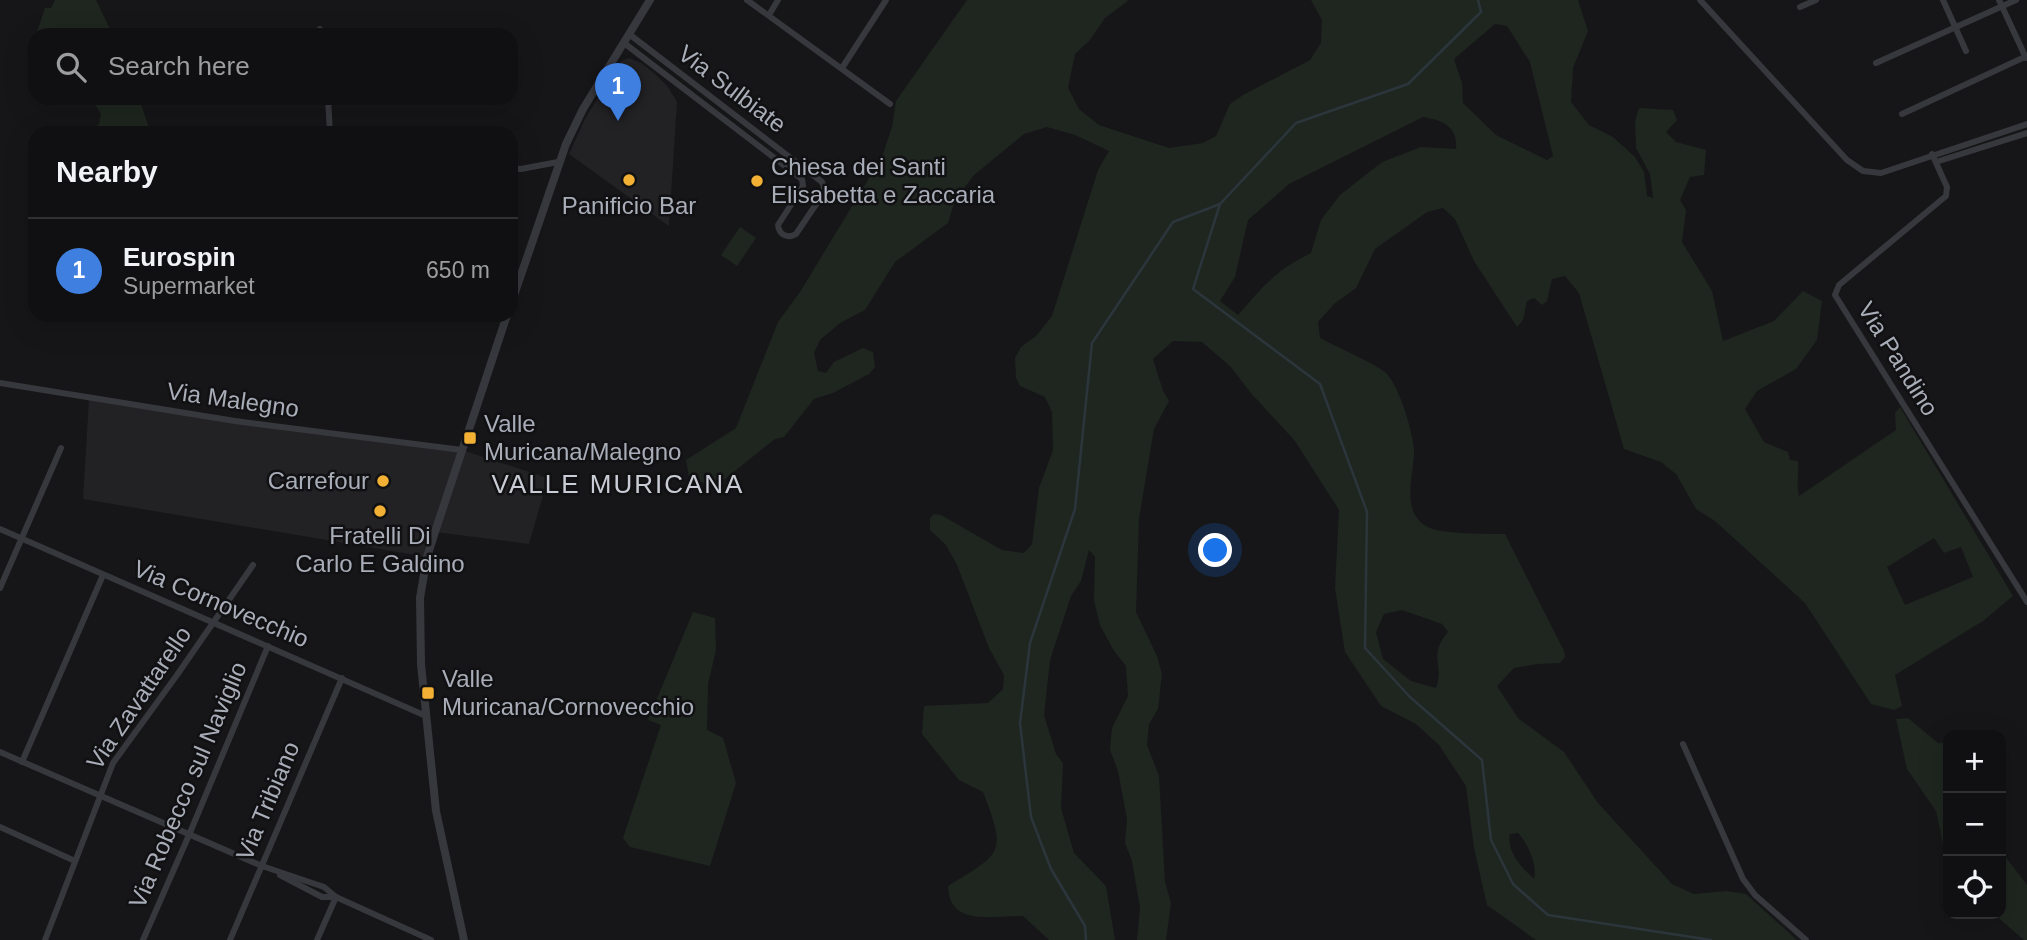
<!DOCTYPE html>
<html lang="en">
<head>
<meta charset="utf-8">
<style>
  :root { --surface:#101012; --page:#19191b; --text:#f1f3f6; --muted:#9c9d9f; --line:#303032; --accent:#0b8043 }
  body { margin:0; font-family:Helvetica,sans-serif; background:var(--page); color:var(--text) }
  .controls { position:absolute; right:21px; bottom:21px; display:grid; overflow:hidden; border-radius:14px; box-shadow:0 7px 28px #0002 }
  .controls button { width:63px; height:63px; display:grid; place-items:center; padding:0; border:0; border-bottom:2px solid var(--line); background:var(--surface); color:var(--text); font:35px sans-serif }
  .you { position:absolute; left:1216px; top:551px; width:24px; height:24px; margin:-18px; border:5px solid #fff; border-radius:50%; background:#1a73e8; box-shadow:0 0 0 10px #1a73e833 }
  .badge { display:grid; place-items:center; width:46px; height:46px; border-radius:50%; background:var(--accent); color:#fff; font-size:23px; font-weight:700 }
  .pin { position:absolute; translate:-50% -58px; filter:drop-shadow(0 2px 4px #0008) }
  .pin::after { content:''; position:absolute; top:37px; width:24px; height:21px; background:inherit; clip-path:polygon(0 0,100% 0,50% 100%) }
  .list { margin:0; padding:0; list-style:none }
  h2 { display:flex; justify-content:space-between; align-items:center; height:91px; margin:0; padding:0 28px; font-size:30px }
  h2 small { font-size:23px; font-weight:400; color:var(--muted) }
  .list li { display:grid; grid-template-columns:46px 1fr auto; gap:21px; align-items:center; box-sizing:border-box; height:105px; padding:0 28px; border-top:2px solid var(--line) }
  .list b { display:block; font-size:26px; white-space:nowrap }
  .list p { margin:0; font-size:23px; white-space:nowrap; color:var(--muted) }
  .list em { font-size:23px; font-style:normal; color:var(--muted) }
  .icon { flex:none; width:38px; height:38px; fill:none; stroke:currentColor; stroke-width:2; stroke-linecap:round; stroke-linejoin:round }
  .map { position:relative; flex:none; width:2027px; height:940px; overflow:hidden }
  .search { position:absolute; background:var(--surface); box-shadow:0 7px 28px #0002; left:28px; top:28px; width:490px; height:77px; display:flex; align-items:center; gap:18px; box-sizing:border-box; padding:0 24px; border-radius:21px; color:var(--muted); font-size:26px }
  .panel { position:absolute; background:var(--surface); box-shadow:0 7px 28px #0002; left:28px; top:126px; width:490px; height:196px; border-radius:21px }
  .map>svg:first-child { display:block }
  .built { fill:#222225 }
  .green { fill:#1e261f; fill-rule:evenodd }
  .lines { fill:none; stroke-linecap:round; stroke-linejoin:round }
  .stream { stroke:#2c353c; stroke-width:2.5 }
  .minor { stroke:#37383d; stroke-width:6 }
  .tertiary { stroke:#37383d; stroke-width:8 }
  .poi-dot { fill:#f2b134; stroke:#111113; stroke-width:2.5 }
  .labels { text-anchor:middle; stroke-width:5; stroke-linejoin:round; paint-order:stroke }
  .street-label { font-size:24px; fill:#a8adb8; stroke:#111113 }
  .poi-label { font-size:24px; fill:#a8adb8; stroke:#111113; text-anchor:start }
  .neighbourhood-label { font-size:26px; letter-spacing:2px; fill:#c9ccd4; stroke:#111113 }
</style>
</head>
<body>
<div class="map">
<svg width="2027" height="940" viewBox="0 0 2027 940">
  <rect width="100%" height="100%" fill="#161618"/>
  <g class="built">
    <path d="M629 58 641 63 656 75 668 87 677 102 669 226 569 154 585 119 621 61Z"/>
    <path d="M89 399 462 450 548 478 529 544 435 532 427 557 83 499Z"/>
  </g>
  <g class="green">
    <path d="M55 0H96L113 35H36L45 8H51Z"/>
    <path d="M967 0H1129L1105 18 1089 41 1075 54 1068 88 1079 109 1099 125 1169 148 1203 143 1216 136 1230 104 1243 95 1310 60 1321 43 1322 20 1311 0H1578L1588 31 1573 68 1571 102 1589 125 1613 137 1635 157 1644 172 1647 196 1653 198 1650 174 1636 148 1635 121 1639 108 1673 110 1677 120 1666 132 1676 142 1706 150 1704 175 1690 177 1680 200 1686 210 1682 242 1712 291 1723 341 1774 321 1803 291 1822 301 1817 340 1796 369 1757 391 1745 409 1764 442 1788 452 1790 460 1798 461C1799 474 1796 484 1799 496L1896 430 1895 413 1900 407 2013 596 1983 621 1895 675 1902 706 1894 710 1871 704 1805 603 1715 521 1696 509 1676 474 1661 462 1624 449 1579 293 1565 276 1552 279 1547 301 1542 305 1534 298 1527 301 1523 320 1517 327 1474 261 1455 219 1443 208 1427 212 1375 249 1356 288 1334 304 1318 322 1320 338C1334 346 1379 365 1387 374 1400 389 1412 429 1414 449 1415 474 1398 514 1430 528 1444 534 1488 534 1505 534L1564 651 1565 657 1560 663 1537 664 1514 668 1497 686 1518 718 1564 752 1598 803 1672 884 1694 894 1727 891 1746 894 1797 940H1536L1487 905 1474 848 1466 786 1439 745 1416 724 1381 706 1345 652 1335 588 1339 510 1295 441 1250 392 1231 367 1202 342 1173 341 1153 359 1163 391 1169 401 1154 429 1139 519 1136 612 1157 656 1162 674 1158 709 1149 724 1147 745 1159 776 1165 882 1171 903 1166 940H1137L1140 908 1132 861 1125 843 1127 819 1118 771 1110 750 1112 728 1128 696 1126 666 1114 651 1100 625 1094 601 1095 557 1089 550 1081 581 1071 596 1050 660 1044 715 1056 754 1063 763 1061 808 1074 853 1106 886 1115 940H1049L1023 916C994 915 949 928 948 886 1002 853 1007 854 983 792L959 780 922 734 924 706 988 703 1003 689 1004 675 989 648 957 565 946 545 930 530V518L934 514 941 515 1002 550 1024 553 1032 544 1039 488 1053 450 1052 412 1045 397 1020 386 1016 378 1015 358 1021 347 1036 336 1052 316 1098 170 1109 151 1075 135 1047 127 1024 134 974 175 955 200 948 223 895 262 865 310 840 323 820 340 814 353 818 371 826 373 834 362 863 348 873 352 875 367 869 374 833 393 814 399 784 437 775 439 721 482 704 483 689 477 686 460 736 428 778 322 800 292 882 157 892 127 896 101ZM1495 24 1507 26 1530 62 1553 156 1547 160 1496 135 1463 103 1462 83 1454 59ZM1423 117C1442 120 1458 126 1456 149L1421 147 1382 162 1340 195 1321 220 1311 253C1276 270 1263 286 1238 315L1220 301 1235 277 1248 220 1289 184ZM1934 538 1944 553 1961 547 1973 577 1905 605 1887 567ZM1402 610 1442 624 1448 632C1427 656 1445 664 1436 688L1411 681 1383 659 1376 632 1384 614ZM1518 833C1527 842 1538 866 1534 879 1522 868 1506 851 1510 834Z"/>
    <path d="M91 98H139L150 131 91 133 90 130 99 124 101 114Z"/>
    <path d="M740 227 756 238 737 266 721 255Z"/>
    <path d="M693 612 715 618 716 650 708 684 707 730 723 738 736 783 710 866 630 847 623 838 661 725 648 720Z"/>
    <path d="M1908 718 1938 743 1948 742V867L1936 811 1907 769 1896 719Z"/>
    <path d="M2001 851 2027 885V940H2024L1994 914H2001Z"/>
  </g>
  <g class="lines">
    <g class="stream">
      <path d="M1478 0 1481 12 1408 84 1296 123 1220 204 1193 289 1320 384 1367 512 1365 648 1410 697 1482 760 1491 840 1513 884 1548 915 1711 940"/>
      <path d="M1086 940 1085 926 1051 869 1031 817 1020 723 1030 643 1075 509 1092 343 1173 222 1220 204"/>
    </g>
    <g class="minor">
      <path d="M747 0 890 104"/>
      <path d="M1700 0 1847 160 1863 171 1881 173 2027 124"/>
      <path d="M1943 0 1966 51"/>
      <path d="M1999 0 2026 58"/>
      <path d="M1800 7 1816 0"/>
      <path d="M769 15 778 0"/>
      <path d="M320 29 321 35"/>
      <path d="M624 43 802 179 803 186 778 225C779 235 788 239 796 234L823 194 824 187 822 182 629 34"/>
      <path d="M1876 63 2016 0"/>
      <path d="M842 68 886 0"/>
      <path d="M328 98 330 133"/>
      <path d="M1902 114 2027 56"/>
      <path d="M1932 154 1947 187 1946 196 1839 285 1835 295 2027 602"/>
      <path d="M1936 162 2027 133"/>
      <path d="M511 168 521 169 558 162"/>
      <path d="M0 383 235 421 462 450"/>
      <path d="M0 529 426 716"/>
      <path d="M0 588 61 448"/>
      <path d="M1683 744 1743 879 1755 895 1806 940"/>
      <path d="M0 752 262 866 324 887 336 897 431 940"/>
      <path d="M22 762 103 575"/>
      <path d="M0 827 75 861"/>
      <path d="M280 875 322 897H336"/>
      <path d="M45 940 113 763 177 675 253 565"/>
      <path d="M143 940 189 835 268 646"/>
      <path d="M230 940 342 678"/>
      <path d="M317 940 336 897"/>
    </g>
    <g class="tertiary">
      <path d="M511 304 566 144 583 109 650 0"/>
      <path d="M464 940 436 811 421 664 420 598 427 557 435 532 507 315"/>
    </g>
  </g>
  <g class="poi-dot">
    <circle cx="629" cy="180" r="7"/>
    <circle cx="757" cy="181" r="7"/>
    <rect x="463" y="431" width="14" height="14" rx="3.5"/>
    <circle cx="383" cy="481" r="7"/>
    <circle cx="380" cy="511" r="7"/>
    <rect x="421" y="686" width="14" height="14" rx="3.5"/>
  </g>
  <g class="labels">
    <g class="street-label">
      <text transform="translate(732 89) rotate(37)" y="8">Via Sulbiate</text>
      <text transform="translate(1898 359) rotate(58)" y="8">Via Pandino</text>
      <text transform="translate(233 400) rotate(8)" y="8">Via Malegno</text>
      <text transform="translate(221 604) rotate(23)" y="8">Via Cornovecchio</text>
      <text transform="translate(139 698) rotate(-56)" y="8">Via Zavattarello</text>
      <text transform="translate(188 785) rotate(-67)" y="8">Via Robecco sul Naviglio</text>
      <text transform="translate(268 801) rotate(-67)" y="8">Via Tribiano</text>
    </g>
    <g class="poi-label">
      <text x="771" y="175">Chiesa dei Santi<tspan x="771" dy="28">Elisabetta e Zaccaria</tspan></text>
      <text x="629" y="214" text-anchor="middle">Panificio Bar</text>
      <text x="484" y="432">Valle<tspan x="484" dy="28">Muricana/Malegno</tspan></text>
      <text x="369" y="489" text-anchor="end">Carrefour</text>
      <text x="380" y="544" text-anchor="middle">Fratelli Di<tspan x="380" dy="28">Carlo E Galdino</tspan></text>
      <text x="442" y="687">Valle<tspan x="442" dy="28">Muricana/Cornovecchio</tspan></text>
    </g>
    <g class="neighbourhood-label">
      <text x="618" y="493">VALLE MURICANA</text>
    </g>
  </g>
</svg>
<div class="controls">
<button>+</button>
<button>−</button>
<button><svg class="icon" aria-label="locate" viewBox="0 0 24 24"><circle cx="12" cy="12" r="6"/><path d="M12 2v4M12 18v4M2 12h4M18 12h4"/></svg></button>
</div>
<div class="you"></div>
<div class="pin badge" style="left:618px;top:121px;background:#3f7fe0">1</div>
<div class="search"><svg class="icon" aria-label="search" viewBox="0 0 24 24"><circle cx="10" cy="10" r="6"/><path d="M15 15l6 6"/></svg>Search here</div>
<section class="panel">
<h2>Nearby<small></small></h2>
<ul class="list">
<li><span class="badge" style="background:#3f7fe0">1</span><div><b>Eurospin</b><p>Supermarket</p></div><em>650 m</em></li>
</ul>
</section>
</div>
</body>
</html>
